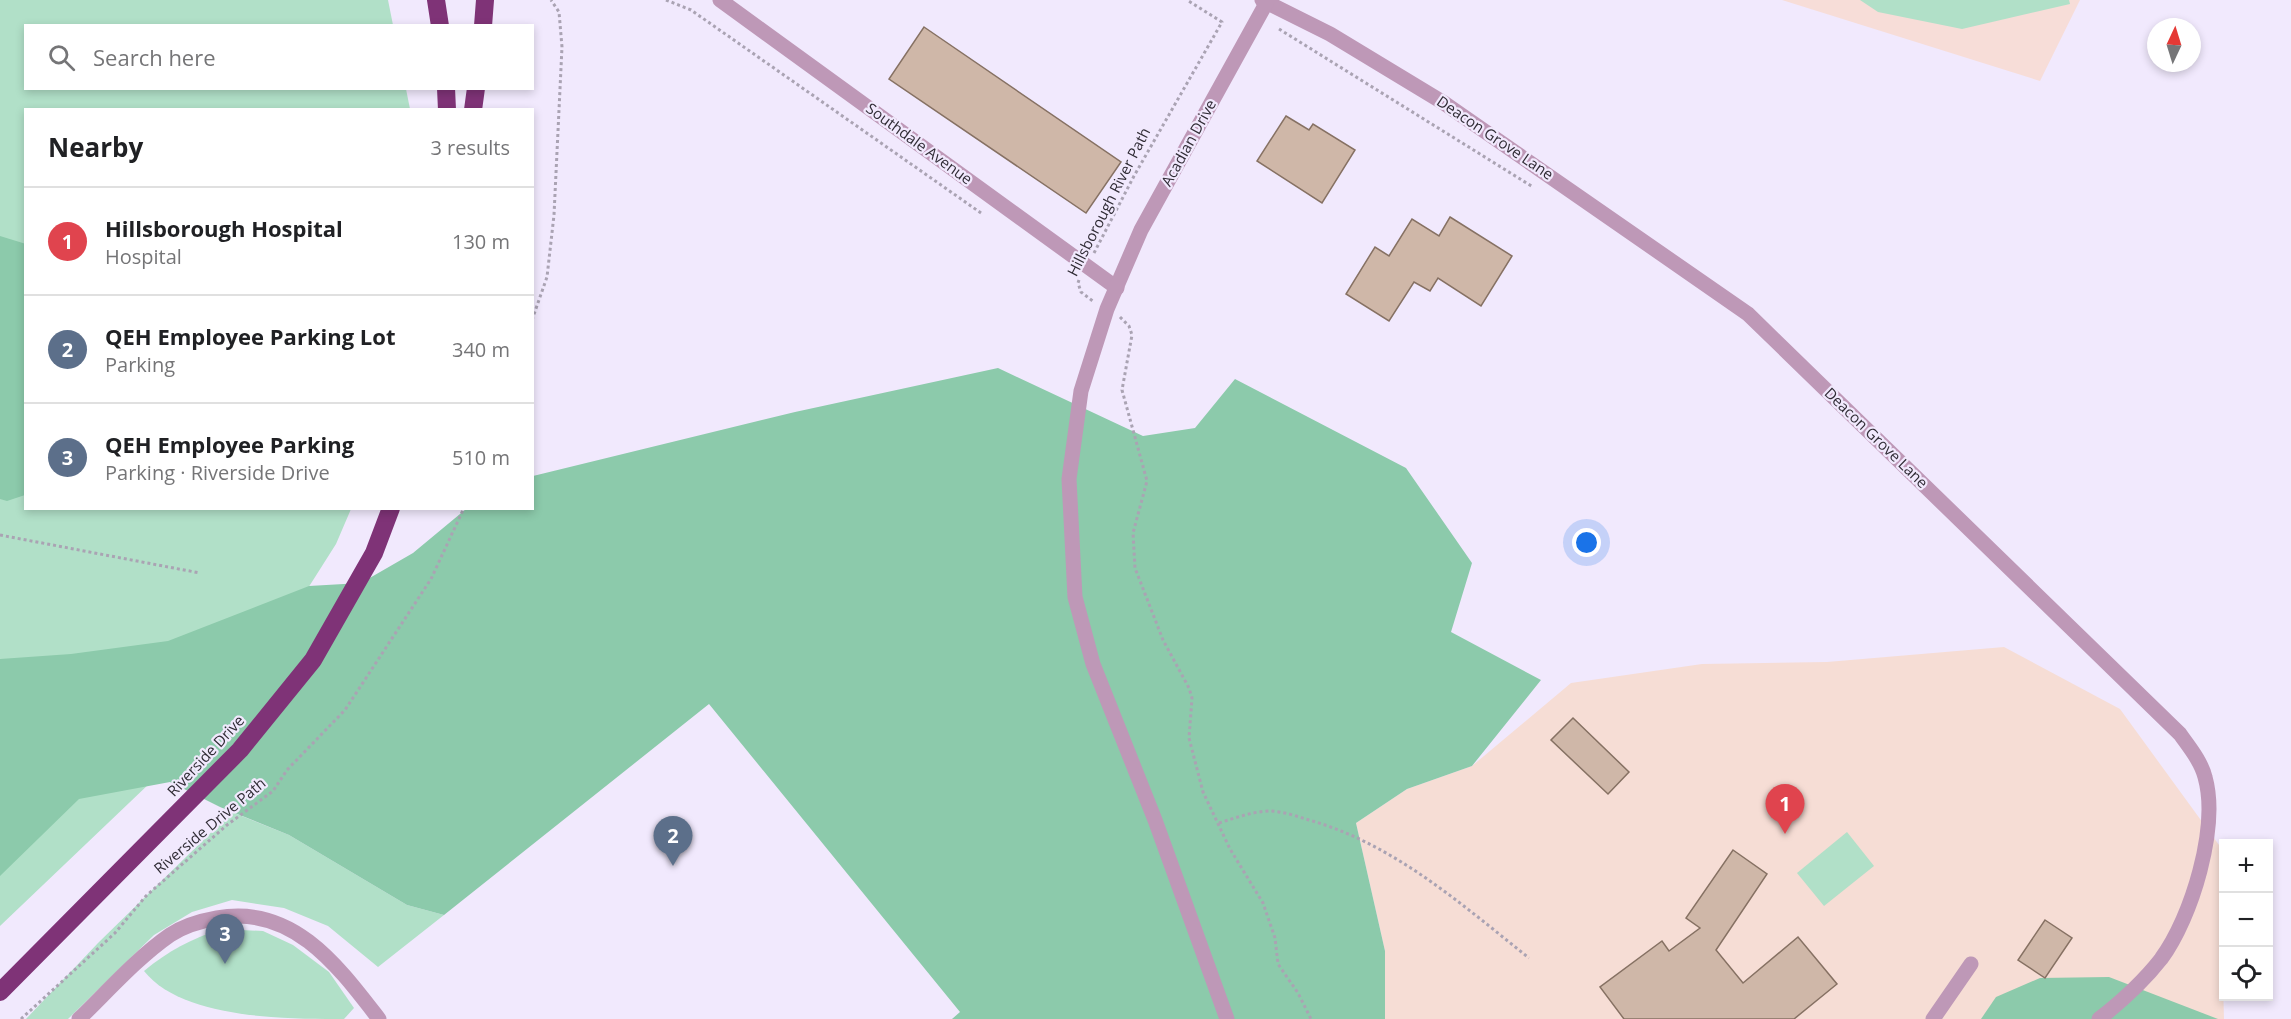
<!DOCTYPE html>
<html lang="en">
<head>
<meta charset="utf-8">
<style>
  :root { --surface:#fff; --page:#f6f6f6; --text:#202124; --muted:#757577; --line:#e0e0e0; --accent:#d93025 }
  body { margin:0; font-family:"Open Sans",sans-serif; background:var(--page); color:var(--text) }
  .controls { position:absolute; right:18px; bottom:18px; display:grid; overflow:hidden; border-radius:0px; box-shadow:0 3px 9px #0003 }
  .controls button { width:54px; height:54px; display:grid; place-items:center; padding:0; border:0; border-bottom:2px solid var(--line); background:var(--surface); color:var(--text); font:30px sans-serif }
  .compass { position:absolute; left:2147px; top:18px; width:54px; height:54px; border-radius:50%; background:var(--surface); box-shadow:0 3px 9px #0003; rotate:4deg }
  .you { position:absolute; left:1587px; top:543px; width:21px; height:21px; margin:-15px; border:4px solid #fff; border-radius:50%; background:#1a73e8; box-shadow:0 0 0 9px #1a73e833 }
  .badge { display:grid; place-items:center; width:39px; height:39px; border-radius:50%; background:var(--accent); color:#fff; font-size:20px; font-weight:700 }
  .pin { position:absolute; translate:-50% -50px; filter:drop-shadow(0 2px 3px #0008) }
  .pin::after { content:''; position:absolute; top:32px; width:21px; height:18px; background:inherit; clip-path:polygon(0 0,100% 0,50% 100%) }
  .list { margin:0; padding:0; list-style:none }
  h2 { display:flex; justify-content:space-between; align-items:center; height:78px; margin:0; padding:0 24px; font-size:26px }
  h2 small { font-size:20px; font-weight:400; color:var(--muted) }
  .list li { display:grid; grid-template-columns:39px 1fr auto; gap:18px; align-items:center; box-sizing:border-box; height:108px; padding:0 24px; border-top:2px solid var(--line) }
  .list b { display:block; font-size:22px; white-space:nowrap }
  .list p { margin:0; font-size:20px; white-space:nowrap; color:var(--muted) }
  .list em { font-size:20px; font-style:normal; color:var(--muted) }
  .icon { flex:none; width:33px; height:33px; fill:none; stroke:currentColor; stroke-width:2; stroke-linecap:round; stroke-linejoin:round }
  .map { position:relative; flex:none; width:2291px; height:1019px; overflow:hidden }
  .search { position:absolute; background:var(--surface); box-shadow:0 3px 9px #0003; left:24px; top:24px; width:510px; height:66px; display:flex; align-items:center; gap:15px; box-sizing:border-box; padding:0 21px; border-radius:0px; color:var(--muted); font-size:22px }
  .panel { position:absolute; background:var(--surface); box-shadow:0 3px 9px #0003; left:24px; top:108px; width:510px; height:402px; border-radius:0px }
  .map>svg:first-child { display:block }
  .education { fill:#f7ddd8 }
  .medical { fill:#f6ddd5 }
  .green { fill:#b1e0c8 }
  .forest { fill:#8ccaab }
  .building { fill:#cfb7a8; stroke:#867163; stroke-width:1.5 }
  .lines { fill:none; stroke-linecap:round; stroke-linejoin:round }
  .path { stroke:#aaa3b3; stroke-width:3; stroke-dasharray:3 3; stroke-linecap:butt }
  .minor { stroke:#be98b7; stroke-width:15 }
  .highway { stroke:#7f3377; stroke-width:18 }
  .labels { text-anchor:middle; stroke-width:4.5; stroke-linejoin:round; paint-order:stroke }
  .street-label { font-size:15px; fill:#302c35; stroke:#f1e9fd }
</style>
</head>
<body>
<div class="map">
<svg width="2291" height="1019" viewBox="0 0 2291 1019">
  <rect width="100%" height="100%" fill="#f1e9fd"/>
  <path class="education" d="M1782 0H2080L2040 81Z"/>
  <path class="medical" d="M2004 647 2120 709 2219 845 2224 1019H1385V951L1356 823 1407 789 1472 766 1571 683 1702 664 1827 662Z"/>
  <g class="green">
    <path d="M0 0H388L393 25 26 26V88L406 89 410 109 26 110V508L351 509 336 544 237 700 0 926Z"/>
    <path d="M1860 0H2069L2070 4 1962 29 1878 12Z"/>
    <path d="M232 812 289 835 407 905 444 915 378 967 328 926 284 908 232 900 192 912 154 935 68 1019H26L98 943Z"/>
    <path d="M1847 832 1874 866 1824 906 1797 873Z"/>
    <path d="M221 929 263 931 293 945 329 972 354 1008 344 1019C285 1019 182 1019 144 971 168 951 191 939 221 929Z"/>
  </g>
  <g class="forest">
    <path d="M0 236 26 244 25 495 7 501 0 499Z"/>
    <path d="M998 368 1143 436 1195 428 1235 379 1406 468 1472 563 1451 632 1541 680 1472 766 1407 789 1356 823 1385 951V1019H952L960 1012 709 704 444 915 407 905 289 835 220 807 170 782 79 799 0 876V659L71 654 168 641 309 586 361 583 413 553 466 509 532 508 533 476 795 412Z"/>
    <path d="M2109 977 2218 1019H1981L1996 997 2040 978Z"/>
  </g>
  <g class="building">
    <path d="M924 27 1121 162 1086 213 889 79Z"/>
    <path d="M1286 116 1309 130 1313 124 1355 150 1322 203 1257 161Z"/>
    <path d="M1450 217 1512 256 1481 306 1438 278 1430 291 1414 282 1389 321 1346 294 1375 247 1389 256 1412 219 1439 236Z"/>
    <path d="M1573 718 1629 772 1608 794 1551 740Z"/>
    <path d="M1733 850 1767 874 1716 950 1743 983 1798 937 1837 984 1794 1019H1624L1600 987 1662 941 1669 951 1700 928 1686 918Z"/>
    <path d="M2045 920 2072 938 2045 978 2018 960Z"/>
  </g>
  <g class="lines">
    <g class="path">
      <path d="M666 0 691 10 981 213"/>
      <path d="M1279 29 1533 187"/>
      <path d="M1094 253 1134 176 1222 22 1187 0"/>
      <path d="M1079 280 1078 283 1081 292 1094 302"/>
      <path d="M1120 317 1129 326 1132 335 1122 390 1147 481 1133 533 1135 568 1163 640 1189 688 1192 698 1189 738 1203 792 1230 849 1263 903 1275 938 1278 964 1298 993 1311 1019"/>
      <path d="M532 320 547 277 554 215 562 47 559 12 551 0"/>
      <path d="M0 535 200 573"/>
      <path d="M1219 823C1235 818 1251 812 1268 811 1282 811 1296 816 1309 820 1394 844 1461 904 1529 958"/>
      <path d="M21 1019 115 933 146 896 227 825 273 791 287 770 345 710 431 579 464 508"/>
    </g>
    <g class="minor">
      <path d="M720 0 1117 288"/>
      <path d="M1262 0 1330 34 1444 103 1748 314 2180 734C2189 747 2201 761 2205 777 2219 827 2192 917 2161 959 2143 982 2122 1001 2099 1019"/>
      <path d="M79 1019C108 991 137 958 170 935 185 925 200 921 217 918 293 904 338 966 379 1019"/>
      <path d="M1227 1019 1155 820 1093 664 1075 597 1069 479 1081 391 1107 309 1141 230 1268 0"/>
      <path d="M1933 1019 1971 964"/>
    </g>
    <g class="highway">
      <path d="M436 0 440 26"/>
      <path d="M483 26 485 0"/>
      <path d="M446 88 447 110"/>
      <path d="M473 110 476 88"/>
      <path d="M0 992 240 750 313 660 374 553 391 508"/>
    </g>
  </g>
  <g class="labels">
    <g class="street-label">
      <text transform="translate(1495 138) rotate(34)" y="5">Deacon Grove Lane</text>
      <text transform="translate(1189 143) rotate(-61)" y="5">Acadian Drive</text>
      <text transform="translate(919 144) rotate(36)" y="5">Southdale Avenue</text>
      <text transform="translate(1109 202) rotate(-63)" y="5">Hillsborough River Path</text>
      <text transform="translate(1876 438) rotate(44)" y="5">Deacon Grove Lane</text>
      <text transform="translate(206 756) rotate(-47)" y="5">Riverside Drive</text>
      <text transform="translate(210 826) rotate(-40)" y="5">Riverside Drive Path</text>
    </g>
  </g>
</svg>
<div class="controls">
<button>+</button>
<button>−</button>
<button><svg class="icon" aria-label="locate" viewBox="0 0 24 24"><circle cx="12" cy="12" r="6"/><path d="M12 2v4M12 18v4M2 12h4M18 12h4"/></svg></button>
</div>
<svg class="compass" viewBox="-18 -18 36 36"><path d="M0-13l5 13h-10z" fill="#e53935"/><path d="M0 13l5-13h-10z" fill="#757577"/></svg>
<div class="you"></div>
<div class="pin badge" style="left:1785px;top:834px;background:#e0444e">1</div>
<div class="pin badge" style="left:673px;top:866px;background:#5c6f8a">2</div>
<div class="pin badge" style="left:225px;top:964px;background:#5c6f8a">3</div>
<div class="search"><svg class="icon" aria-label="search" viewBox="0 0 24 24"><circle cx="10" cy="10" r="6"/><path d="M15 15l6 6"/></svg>Search here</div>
<section class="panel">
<h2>Nearby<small>3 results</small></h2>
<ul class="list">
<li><span class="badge" style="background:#e0444e">1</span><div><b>Hillsborough Hospital</b><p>Hospital</p></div><em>130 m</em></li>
<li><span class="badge" style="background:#5c6f8a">2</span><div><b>QEH Employee Parking Lot</b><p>Parking</p></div><em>340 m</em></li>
<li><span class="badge" style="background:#5c6f8a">3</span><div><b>QEH Employee Parking</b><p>Parking · Riverside Drive</p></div><em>510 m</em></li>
</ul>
</section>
</div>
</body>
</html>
